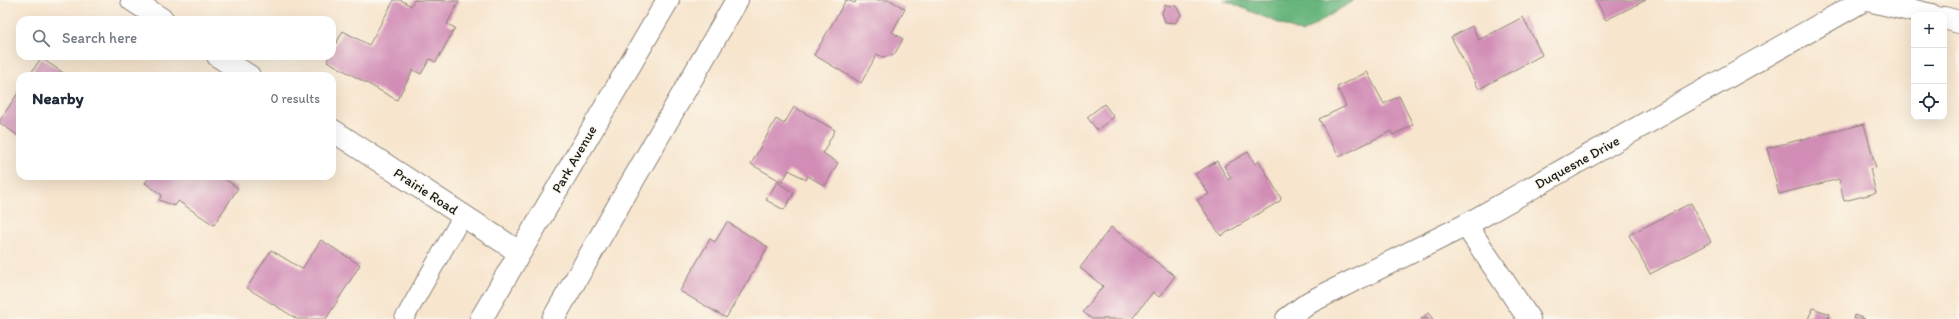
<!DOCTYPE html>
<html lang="en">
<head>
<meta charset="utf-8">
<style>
  :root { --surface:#fff; --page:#f2f2f3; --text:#1f2937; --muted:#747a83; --line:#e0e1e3 }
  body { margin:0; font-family:Itim,sans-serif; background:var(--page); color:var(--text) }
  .controls { position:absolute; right:12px; top:12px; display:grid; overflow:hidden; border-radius:8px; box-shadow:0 4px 16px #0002 }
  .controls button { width:36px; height:36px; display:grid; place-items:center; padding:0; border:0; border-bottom:1px solid var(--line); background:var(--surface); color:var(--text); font:20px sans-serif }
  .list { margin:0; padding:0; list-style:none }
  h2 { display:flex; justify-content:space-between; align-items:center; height:52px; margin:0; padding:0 16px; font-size:17px }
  h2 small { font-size:13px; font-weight:400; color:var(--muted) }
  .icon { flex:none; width:22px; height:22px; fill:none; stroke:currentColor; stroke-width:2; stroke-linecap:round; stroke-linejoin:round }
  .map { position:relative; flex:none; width:1959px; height:319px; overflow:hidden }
  .search { position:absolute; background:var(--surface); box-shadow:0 4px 16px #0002; left:16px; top:16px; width:320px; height:44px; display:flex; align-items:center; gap:10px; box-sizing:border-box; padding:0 14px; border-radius:12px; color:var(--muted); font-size:15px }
  .panel { position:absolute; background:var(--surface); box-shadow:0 4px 16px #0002; left:16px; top:72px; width:320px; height:108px; border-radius:12px }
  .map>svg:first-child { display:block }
  .forest { fill:#68b57d; stroke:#42684c }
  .building { fill:#d18db6 }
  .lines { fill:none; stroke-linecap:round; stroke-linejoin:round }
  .service-casing { stroke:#8a8075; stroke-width:20 }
  .minor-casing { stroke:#8a8075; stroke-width:24 }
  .secondary-casing { stroke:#8a8075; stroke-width:24 }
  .service { stroke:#fff; stroke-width:18 }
  .minor { stroke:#fff; stroke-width:22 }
  .secondary { stroke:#fff; stroke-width:22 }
  .labels { text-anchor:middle; stroke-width:3; stroke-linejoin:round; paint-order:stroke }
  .street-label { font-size:14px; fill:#1c1c1c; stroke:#fbf7ec }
</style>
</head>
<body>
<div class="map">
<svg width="1959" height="319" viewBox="0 0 1959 319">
  <rect width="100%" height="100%" fill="#fbf7ec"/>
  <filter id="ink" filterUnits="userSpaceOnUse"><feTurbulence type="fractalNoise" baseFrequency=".025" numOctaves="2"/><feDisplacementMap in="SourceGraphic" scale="8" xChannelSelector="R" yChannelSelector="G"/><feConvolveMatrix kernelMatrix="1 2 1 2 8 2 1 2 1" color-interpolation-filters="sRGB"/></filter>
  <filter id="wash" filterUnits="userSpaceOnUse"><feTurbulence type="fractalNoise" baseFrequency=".012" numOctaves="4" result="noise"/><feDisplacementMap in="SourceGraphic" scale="16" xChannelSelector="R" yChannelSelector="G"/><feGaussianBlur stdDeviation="0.9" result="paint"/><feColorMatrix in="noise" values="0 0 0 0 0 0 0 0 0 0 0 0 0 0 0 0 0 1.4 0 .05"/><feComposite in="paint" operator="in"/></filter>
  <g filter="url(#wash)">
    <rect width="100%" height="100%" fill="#f7e5ce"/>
    <path class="forest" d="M1224 0H1354L1302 33Z"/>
    <g id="blocks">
      <g class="building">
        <path d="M394 0H401L411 6 414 0 459 1 447 24 455 28 436 62 430 59 421 74 413 70 397 100 327 61 329 56H332V51L343 31 369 45Z"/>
        <path d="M846 0 855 3 856 0H890L905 9 892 32 903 39 894 55 882 57 877 54 861 83 814 55Z"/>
        <path d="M1596 0H1646L1606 20Z"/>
        <path d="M1165 5 1176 6 1181 15 1175 23 1165 22 1162 13Z"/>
        <path d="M1523 17 1542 55 1479 89 1451 37 1472 26 1479 40Z"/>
        <path d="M41 58 68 76H29Z"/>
        <path d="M1367 72 1384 104 1399 96 1413 125 1393 135 1391 131 1339 157 1319 119 1346 106 1337 87Z"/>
        <path d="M20 90V137L0 123V120Z"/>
        <path d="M1104 104 1114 117 1097 130 1087 117Z"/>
        <path d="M794 107 835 130 823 153 838 163 825 186 808 176 806 180 789 170 782 182 751 164 776 119 784 124Z"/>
        <path d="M1864 124 1876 168 1870 169 1876 193 1844 201 1839 179 1779 194 1767 148Z"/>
        <path d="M1248 152 1255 164 1259 161 1281 198 1280 201 1221 236 1197 200 1209 194 1195 174 1217 161 1228 180 1231 178 1224 166Z"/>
        <path d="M150 176H220L238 188 214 225 178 201 175 206 159 200 162 195 145 183Z"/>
        <path d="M777 182 794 193 784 210 766 200Z"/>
        <path d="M1691 203 1711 242 1650 274 1629 235Z"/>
        <path d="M727 222 768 247 726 318 680 291 710 239 715 242Z"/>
        <path d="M1111 227 1175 276 1159 297 1153 292 1132 319H1092L1083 312 1103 286 1080 268Z"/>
        <path d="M321 240 360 265 326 319H297L247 288 271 250 302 269Z"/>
        <path d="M1813 308 1829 314 1828 319H1808Z"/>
        <path d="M1428 313 1433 319H1421Z"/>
        <path d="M1854 315 1865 319H1853Z"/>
      </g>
    </g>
  </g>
  <g filter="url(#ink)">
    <use href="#blocks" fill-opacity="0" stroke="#8a8075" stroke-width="1"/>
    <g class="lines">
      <defs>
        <path id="service" d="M404 319 463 215"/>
        <g id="minor">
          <path d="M132 0 163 20"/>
          <path d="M1868 0 1931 15"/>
          <path d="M1944 18 1959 22"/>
          <path d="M218 56 249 76"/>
          <path d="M332 130 519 252"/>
          <path d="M1466 225 1529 319"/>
          <path d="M553 319 737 0"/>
          <path d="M1287 319 1310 302 1466 225 1864 0"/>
        </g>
        <path id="secondary" d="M481 319 668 0"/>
      </defs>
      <use href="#service" class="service-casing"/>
      <use href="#minor" class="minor-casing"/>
      <use href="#secondary" class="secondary-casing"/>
      <use href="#service" class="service"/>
      <use href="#minor" class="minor"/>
      <use href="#secondary" class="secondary"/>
    </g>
  </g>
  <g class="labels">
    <g class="street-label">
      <text transform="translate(574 159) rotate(-60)" y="5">Park Avenue</text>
      <text transform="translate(1577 162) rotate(-29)" y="5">Duquesne Drive</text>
      <text transform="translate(426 191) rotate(33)" y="5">Prairie Road</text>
    </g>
  </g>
</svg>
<div class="controls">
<button>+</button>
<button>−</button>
<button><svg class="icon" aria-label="locate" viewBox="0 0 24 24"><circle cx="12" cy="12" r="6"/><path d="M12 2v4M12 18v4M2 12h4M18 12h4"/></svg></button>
</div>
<div class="search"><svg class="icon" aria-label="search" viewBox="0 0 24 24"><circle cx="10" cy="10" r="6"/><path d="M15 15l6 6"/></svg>Search here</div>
<section class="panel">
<h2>Nearby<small>0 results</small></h2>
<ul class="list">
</ul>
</section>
</div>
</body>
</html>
